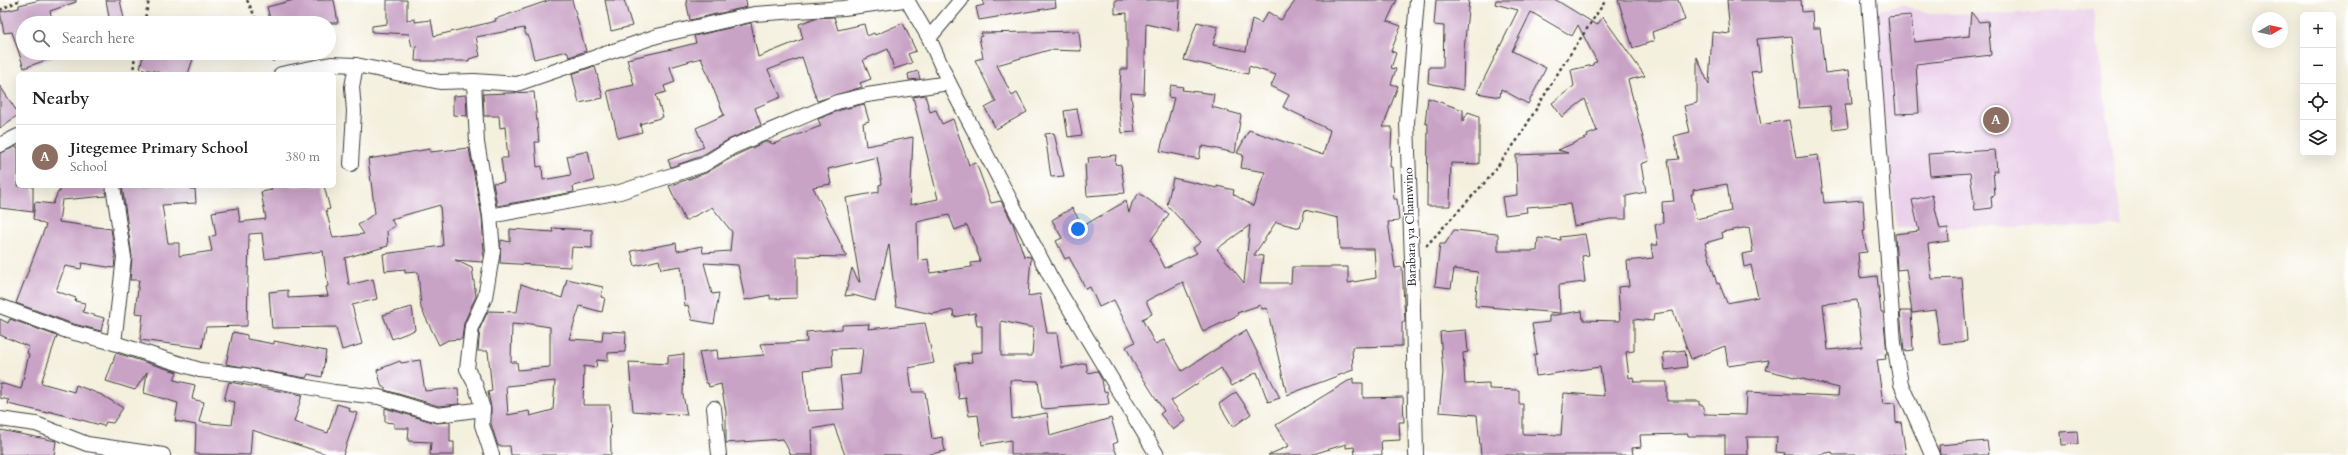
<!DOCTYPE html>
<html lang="en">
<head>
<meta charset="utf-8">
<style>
  :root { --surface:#fff; --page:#f2f2f2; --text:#222; --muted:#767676; --line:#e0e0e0; --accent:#b5179e }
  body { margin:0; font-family:Cardo,serif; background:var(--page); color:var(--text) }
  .controls { position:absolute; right:12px; top:12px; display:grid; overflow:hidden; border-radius:6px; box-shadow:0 4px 16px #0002 }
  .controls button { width:36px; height:36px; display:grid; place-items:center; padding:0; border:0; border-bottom:1px solid var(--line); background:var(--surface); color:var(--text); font:20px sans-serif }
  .compass { position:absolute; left:2252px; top:12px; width:36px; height:36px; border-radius:50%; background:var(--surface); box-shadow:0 4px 16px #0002; rotate:81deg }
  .you { position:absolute; left:1078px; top:229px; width:14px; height:14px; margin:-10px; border:3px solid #fff; border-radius:50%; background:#1a73e8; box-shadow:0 0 0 6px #1a73e833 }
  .badge { display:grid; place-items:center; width:26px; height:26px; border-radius:50%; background:var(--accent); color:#fff; font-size:13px; font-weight:700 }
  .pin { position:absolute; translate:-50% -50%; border:2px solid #fff; box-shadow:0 1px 4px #0006 }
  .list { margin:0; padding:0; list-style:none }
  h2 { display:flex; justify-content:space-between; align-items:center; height:52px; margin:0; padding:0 16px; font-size:17px }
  h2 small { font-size:13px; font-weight:400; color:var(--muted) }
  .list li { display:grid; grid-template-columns:26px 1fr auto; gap:12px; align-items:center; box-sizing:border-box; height:64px; padding:0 16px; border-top:1px solid var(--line) }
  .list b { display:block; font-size:15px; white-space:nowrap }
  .list p { margin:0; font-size:13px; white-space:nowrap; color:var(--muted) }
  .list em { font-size:13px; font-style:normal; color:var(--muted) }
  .icon { flex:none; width:22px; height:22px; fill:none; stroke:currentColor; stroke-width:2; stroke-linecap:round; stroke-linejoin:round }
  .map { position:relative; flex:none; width:2348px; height:455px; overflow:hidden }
  .search { position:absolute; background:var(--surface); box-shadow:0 4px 16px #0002; left:16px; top:16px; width:320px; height:44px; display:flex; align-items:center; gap:10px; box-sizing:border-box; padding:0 14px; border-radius:22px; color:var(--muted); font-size:15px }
  .panel { position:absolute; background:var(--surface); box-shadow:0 4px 16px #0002; left:16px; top:72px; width:320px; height:116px; border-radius:6px }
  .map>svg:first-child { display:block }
  .built { fill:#ebd1eb }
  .building { fill:#c9a3c6; fill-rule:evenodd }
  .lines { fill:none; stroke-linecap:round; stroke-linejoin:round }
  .street-casing { stroke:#3c3c39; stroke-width:16 }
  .path { stroke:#3c3c39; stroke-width:2.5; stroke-dasharray:3 3; stroke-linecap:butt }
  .street { stroke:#fff; stroke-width:14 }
  .labels { text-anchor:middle; stroke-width:3; stroke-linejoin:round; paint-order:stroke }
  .street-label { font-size:12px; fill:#1c1c1c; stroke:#fff }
</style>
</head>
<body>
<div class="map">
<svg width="2348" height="455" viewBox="0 0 2348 455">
  <rect width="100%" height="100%" fill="#fff"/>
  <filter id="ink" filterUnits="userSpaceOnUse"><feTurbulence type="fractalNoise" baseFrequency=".025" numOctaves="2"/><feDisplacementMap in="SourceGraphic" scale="8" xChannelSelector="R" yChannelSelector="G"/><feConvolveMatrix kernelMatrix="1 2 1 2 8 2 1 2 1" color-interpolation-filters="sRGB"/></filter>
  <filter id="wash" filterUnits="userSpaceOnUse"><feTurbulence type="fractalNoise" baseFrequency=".012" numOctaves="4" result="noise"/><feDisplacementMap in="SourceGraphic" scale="16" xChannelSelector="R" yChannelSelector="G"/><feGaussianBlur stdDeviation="0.9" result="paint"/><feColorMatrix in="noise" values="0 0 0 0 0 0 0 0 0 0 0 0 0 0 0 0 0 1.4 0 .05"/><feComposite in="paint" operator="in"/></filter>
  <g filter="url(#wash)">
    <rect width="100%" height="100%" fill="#f4f0de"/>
    <path class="built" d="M1902 5 1929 14 2024 13 2093 9 2122 227H1896L1873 11Z"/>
    <g id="blocks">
      <g class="building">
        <path d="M40 0H76V2L50 11 53 23H23V53H60V55L24 68 12 32 4 33 0 12 19 8V5Z"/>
        <path d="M106 0H120L125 23H110Z"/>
        <path d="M294 0H334L338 23H293L292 19 271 23 267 7Z"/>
        <path d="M387 0H407V20L415 19V22L431 20 434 36 496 21 495 19 550 0H572L586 51 569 57 567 51 534 59 528 35H526L524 28 476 37 480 56 469 59V61H415L416 46 412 47 409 34 372 32V26L387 24Z"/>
        <path d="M605 0H624L632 26 611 31Z"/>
        <path d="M686 0H746L747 7 690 20Z"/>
        <path d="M982 0H1055L1056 7 979 20 976 7 984 5Z"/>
        <path d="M1115 0H1180L1178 31 1146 24 1144 94 1131 93 1135 132 1122 133 1119 104 1121 69H1127V13L1115 14Z"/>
        <path d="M1296 0H1397L1387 21 1401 26 1391 51 1396 53 1391 68 1396 69 1391 84 1398 86 1383 127H1392L1390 167H1392L1394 199H1397L1399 221 1388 222 1395 268 1402 267 1405 322H1402V346L1352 347 1353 370 1287 395 1267 308 1262 309 1260 305 1237 313 1238 315 1203 332 1183 282 1146 301 1152 314 1142 319 1155 344 1164 340 1182 371 1246 330 1280 398 1268 402 1257 372 1232 386 1221 368 1171 401 1186 420 1173 430 1160 414 1164 411 1136 367 1126 347 1135 342 1114 300 1099 307 1090 287 1086 289 1069 257 1065 259 1056 241 1062 238 1052 220 1072 208 1083 226 1126 201 1129 213 1132 203 1139 193 1169 214 1151 240 1165 268 1197 253 1193 248 1201 242 1167 205 1173 178 1217 188V186L1234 190 1233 194 1253 206 1265 172 1241 168 1243 155 1237 153 1249 130 1323 155 1330 130 1283 107 1289 95 1271 86 1276 75 1249 66 1248 74 1184 60 1197 22 1218 27 1213 45 1246 51 1252 19 1261 23 1268 12 1281 20ZM1305 210 1338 218 1340 249H1374L1376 278 1348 283V267H1292L1291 283H1260L1263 256 1254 255 1276 222 1300 228ZM1250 225 1244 283 1217 249Z"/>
        <path d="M1436 0H1469L1464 50 1463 90 1428 83 1429 67H1443L1444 26 1434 25Z"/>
        <path d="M1496 0H1556L1597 25 1603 17 1645 76 1628 80 1649 161 1641 164 1646 192 1626 196V219H1610L1574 226 1570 204 1526 207 1527 212 1505 215 1502 197 1517 195 1516 155 1568 153 1558 150 1588 137 1587 135 1597 131 1585 99 1562 117 1552 103 1574 86 1571 70 1593 65V63L1597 62 1578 25 1572 36 1531 12 1512 51 1546 68 1528 104 1501 89 1500 97 1477 93 1518 10 1495 4Z"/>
        <path d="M1618 0H1678L1685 20 1652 32 1654 41 1633 48Z"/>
        <path d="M1727 0H1801L1802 12 1812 11 1813 28H1820L1825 73 1849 70 1852 104H1845L1848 128 1833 130 1830 106 1799 108 1792 36 1757 39 1761 71 1751 72 1761 125 1789 120 1796 158 1818 155 1824 203 1863 200 1865 231H1863L1867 252 1858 253 1860 278 1877 276 1881 312H1883L1887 354H1885L1886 359 1877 360 1883 404 1895 403 1896 423 1901 422 1906 455H1833L1832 452 1816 455H1784L1785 453 1776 452 1777 437H1747L1748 455H1725V436H1688V434L1640 435 1641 447 1632 448 1633 455H1481L1477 415 1439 412 1443 373 1440 332 1466 330 1468 352 1463 353 1465 384 1489 383V389L1519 390V404H1523V434L1561 435 1564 393 1604 396 1600 367 1536 376 1534 355 1537 354 1532 324 1549 322V316L1582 311 1583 320 1620 321 1618 287 1629 286 1627 261 1653 258 1651 245H1658L1655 225 1663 223 1662 202 1674 201 1668 160 1679 159 1674 136 1690 132 1684 106 1697 103V57L1709 85 1712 32 1730 34ZM1727 184 1731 211 1696 219 1691 194H1693V190ZM1749 227 1753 252 1742 254 1744 267 1751 265 1758 297 1727 303 1719 283 1717 284 1705 243 1723 238 1722 232ZM1857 300 1862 347 1828 350 1823 304ZM1673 311 1691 359 1725 346 1728 366 1769 360 1766 370 1839 388 1838 396 1747 392 1746 415 1704 414 1703 405H1699V401H1667V382H1634L1633 377 1629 378 1626 352 1634 351V319L1653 321 1654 314Z"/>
        <path d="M1971 12 1979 22 1988 21 1991 55 1916 64 1919 113 1896 114 1888 17 1911 15 1914 42 1969 36Z"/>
        <path d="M834 17 838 30 864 24 867 36 874 33 875 35 903 23 916 51 908 54 912 63 894 69 888 49 863 60 871 79 860 83 862 87 817 101 802 57 768 70 781 97 755 108 761 125 728 140 699 157 671 167 668 160 704 147 696 128 724 115 701 58 670 67 675 82 664 86 666 92 656 95 663 117 640 124 642 132 618 138 607 91 634 85 627 59 676 48 696 43 694 36 751 23 758 57 803 39 799 24 815 18Z"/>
        <path d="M1079 31 1081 51 1049 50 997 65 1012 96 1017 93 1027 112 996 129 985 108 996 102 975 60 983 58 979 37 982 36 981 33Z"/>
        <path d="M144 53H195L188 74H158V72L140 68Z"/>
        <path d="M595 66 603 98 579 103 572 74Z"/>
        <path d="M918 71 920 79 909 80 908 74Z"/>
        <path d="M1171 85 1183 87 1182 90 1214 94 1212 107 1241 115 1235 153 1204 146 1201 147 1199 159 1160 151 1174 98 1168 97Z"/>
        <path d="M0 86 18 113V115L0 128Z"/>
        <path d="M534 92 539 142H535L537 167 542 166 543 180 571 175 567 156 588 151 594 181 573 186 574 192 497 206 493 183 504 182 501 158H508L505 127 500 128 499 116H484L483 94Z"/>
        <path d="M466 95 467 116 453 115V96Z"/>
        <path d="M925 95 930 112 936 110 942 124 953 119 969 165 976 163 991 203 1001 201 1013 224 1024 256 1031 257 1028 296 1040 294 1047 333H1057L1062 368 1086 363 1088 373 1097 371 1102 380 1104 392 1107 391 1109 404 1042 409 1038 381 1010 380 1012 419 1047 413 1050 436 1111 418 1118 442 1113 444 1117 455H1011V440L982 445 978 415 969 416 966 398 959 399 955 364 972 362 971 353 982 352V326H977L975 313 954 317 953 310 932 314 896 306 889 244 875 301 853 295 845 296 852 268 859 282H860L846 198 879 192V185L882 184 877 157 828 169 831 184 813 187 847 257 797 256V298L770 299V295L745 300 738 265 704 263 712 294 719 293 714 324 692 320 688 305 685 306 681 266 661 269 659 260 635 266 631 251 676 243 677 251 702 246 703 253 730 251 732 232 712 207 685 221 669 186 706 173 736 155 767 141 773 144 821 126 818 119 840 110 864 104 869 121 863 123 866 146 913 137 910 205 938 199 913 97ZM949 215 955 230 967 225 980 259 979 262 971 263 972 267 930 273 928 259 918 261 917 222ZM1001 321 1034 328 1032 356H1001Z"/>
        <path d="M1428 98 1463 110V121L1468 112 1479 116V164L1451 163 1450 206H1427L1428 124 1425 123Z"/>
        <path d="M1077 109 1082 135 1068 137 1064 111Z"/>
        <path d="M1054 133 1064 176 1051 177 1045 134Z"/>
        <path d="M15 147H18V186H33V212L0 208V153Z"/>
        <path d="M469 148 482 217 484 251 482 262 455 260 472 268 476 296 464 323 462 339 448 340 439 345 421 308 418 272 405 273V269L385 271 383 254 443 246 440 205 391 219 395 226 387 231 388 246 345 258 349 285 373 279 377 299 352 305 362 344 342 350 336 327 272 328 269 292 288 290V298L328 296 326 287 328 286 323 251 265 259 262 233 249 234 247 326 206 327 202 348 140 340 143 314 135 313 139 280H130L132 256 122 186H190L191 189H195L196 203 162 205 168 243H179V256L212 251 209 237 216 235 212 212 238 208 240 222 266 219 261 192 272 190 271 186H324L330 209 326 210 333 238 364 234 358 225 375 213 368 159 430 149V152Z"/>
        <path d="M1995 150 1997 171H1993L1995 195 1991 196 1992 208 1975 210 1970 173 1930 176 1928 154Z"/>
        <path d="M1116 155 1115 164 1121 165 1125 193 1087 196 1085 164 1089 163 1088 158Z"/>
        <path d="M60 186H105L106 196 62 200 59 222 111 229 115 257 114 268 82 263 81 269 65 266 56 291 76 298 75 301 85 303 83 312 104 318 101 331 70 323 16 303 46 225 33 219 35 202 53 204 58 192H60Z"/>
        <path d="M1932 195 1940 229 1948 228 1949 241 1928 244 1932 279 1962 278 1967 341 1940 344 1935 310 1912 313 1906 269 1897 270 1895 234 1919 231 1912 200Z"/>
        <path d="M552 228 592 230V248L572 247 570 267 500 263 501 240 510 242V229L553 232Z"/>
        <path d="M1454 230 1498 234V251H1537L1538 238 1561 240 1560 237 1585 234 1589 255 1582 256 1585 282 1559 285 1560 313 1475 306 1478 272 1454 269 1451 288 1435 286 1440 244H1445Z"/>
        <path d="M567 279 603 287 601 297 605 298 602 312 580 306 569 339 602 341 603 331 626 332 625 352 608 353V361L597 360 596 368 584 366 583 405H610L611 455H511L510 446H498L491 424V408L488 392 492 391 488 351H478L480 328 488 311 517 312 521 284 562 298ZM524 323 550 327V367L518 370 517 362H511L512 324 524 325ZM555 381 553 410 530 416 529 411 508 415 506 386Z"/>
        <path d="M412 307 415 330 392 339 383 315Z"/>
        <path d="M1900 311H1911L1913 350 1904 351Z"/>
        <path d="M0 319 8 323 10 319 57 336 41 383 74 392 76 385 102 395 123 408 113 423 106 422 104 426 48 411V413L8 404 9 400 0 398V383L21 389 29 354 27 353 29 347 0 335Z"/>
        <path d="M925 323 934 363 909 368 912 392H925L932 439 942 437 945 451 927 455H845L834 425 812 429 813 455H791L783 439 726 443V412L721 384 709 387 708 383H706L699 352 717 350 718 359 764 355 760 344 807 342 806 332 842 329V325L869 324 868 329ZM863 348 860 374 840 376 844 409 808 411 804 370 833 367 832 349Z"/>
        <path d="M233 332 247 335V339L274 344V341L326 351 322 377 308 374 306 378 226 364Z"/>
        <path d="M1685 350 1687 367 1665 370 1663 353Z"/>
        <path d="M116 353 177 372 174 380 195 385 192 399 204 402 199 422 232 425 235 402 224 400 229 382 302 395 294 422 328 433 337 404 350 408 349 411 357 413 343 455H329L252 430 250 455 195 454 196 425 175 421 178 403 144 393 147 372 135 390 106 381Z"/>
        <path d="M684 354 683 395 687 415 633 411 629 362 668 364V356Z"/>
        <path d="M420 360 425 391 458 388 459 404 439 406 385 390V387H382L377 370 400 361 401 363Z"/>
        <path d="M1353 378V383H1363V398L1403 397 1404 422H1399L1400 440 1381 441 1382 455H1355L1354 447 1346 448V444L1310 455H1268L1289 446 1276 425Z"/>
        <path d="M1236 392 1251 414 1233 427 1219 404Z"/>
        <path d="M385 408 436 423 450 422V442H454V455H430L431 442 408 441 409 428H394V423L385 422Z"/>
        <path d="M0 430 56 441 54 455H0Z"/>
        <path d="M2077 431 2078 444 2061 445 2060 432Z"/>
        <path d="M1987 441 1989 455H1940L1939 445Z"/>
      </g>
    </g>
  </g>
  <g filter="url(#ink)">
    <use href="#blocks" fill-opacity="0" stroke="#3c3c39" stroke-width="1"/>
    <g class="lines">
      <defs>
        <g id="street">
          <path d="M907 0 929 38 949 83 1050 276 1157 455"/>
          <path d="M1869 0 1894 343 1901 384 1932 455"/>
          <path d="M929 38 961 0"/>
          <path d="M281 74 331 64 356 65 440 82 474 81 517 84 657 36 754 14 844 8 904 0"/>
          <path d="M474 81 477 143 490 216 493 251 485 297 472 326 467 369 475 384 483 409 482 425 492 455"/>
          <path d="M0 145 18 136"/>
          <path d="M351 164 354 111 352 87 356 65"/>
          <path d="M490 216 620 192 703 165 732 147 837 102 867 95 949 83"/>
          <path d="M0 306 67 331 114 343 124 257 113 186"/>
          <path d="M114 343 200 370 245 375 334 392 379 397 438 415 483 409"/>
          <path d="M714 408 719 455"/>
          <path d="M0 419 36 424 87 444 163 455"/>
          <path d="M1416 455 1412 261 1407 123 1417 0"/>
        </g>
      </defs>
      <use href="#street" class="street-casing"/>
      <g class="path">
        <path d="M247 0 258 23"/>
        <path d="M0 10 20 0"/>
        <path d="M144 23 149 0"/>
        <path d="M270 53 274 62"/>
        <path d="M133 74 135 53"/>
        <path d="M1426 246 1488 179 1518 139 1561 68 1606 0"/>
      </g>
      <use href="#street" class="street"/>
    </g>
  </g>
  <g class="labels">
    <g class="street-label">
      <text transform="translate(1410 227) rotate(-92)" y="4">Barabara ya Chamwino</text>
    </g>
  </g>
</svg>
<div class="controls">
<button>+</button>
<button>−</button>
<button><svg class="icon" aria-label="locate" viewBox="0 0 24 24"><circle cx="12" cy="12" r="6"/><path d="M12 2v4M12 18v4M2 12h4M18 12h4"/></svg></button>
<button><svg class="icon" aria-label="layers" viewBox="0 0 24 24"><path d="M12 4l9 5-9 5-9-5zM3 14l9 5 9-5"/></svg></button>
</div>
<svg class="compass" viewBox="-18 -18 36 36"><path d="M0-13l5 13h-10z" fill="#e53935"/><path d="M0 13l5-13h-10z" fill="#767676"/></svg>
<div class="you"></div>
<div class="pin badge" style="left:1996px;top:120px;background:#8d6e63">A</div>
<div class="search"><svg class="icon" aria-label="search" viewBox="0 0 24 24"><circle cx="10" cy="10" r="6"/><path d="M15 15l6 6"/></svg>Search here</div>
<section class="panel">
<h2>Nearby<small></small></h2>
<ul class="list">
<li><span class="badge" style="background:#8d6e63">A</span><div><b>Jitegemee Primary School</b><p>School</p></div><em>380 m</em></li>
</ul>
</section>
</div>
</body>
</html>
